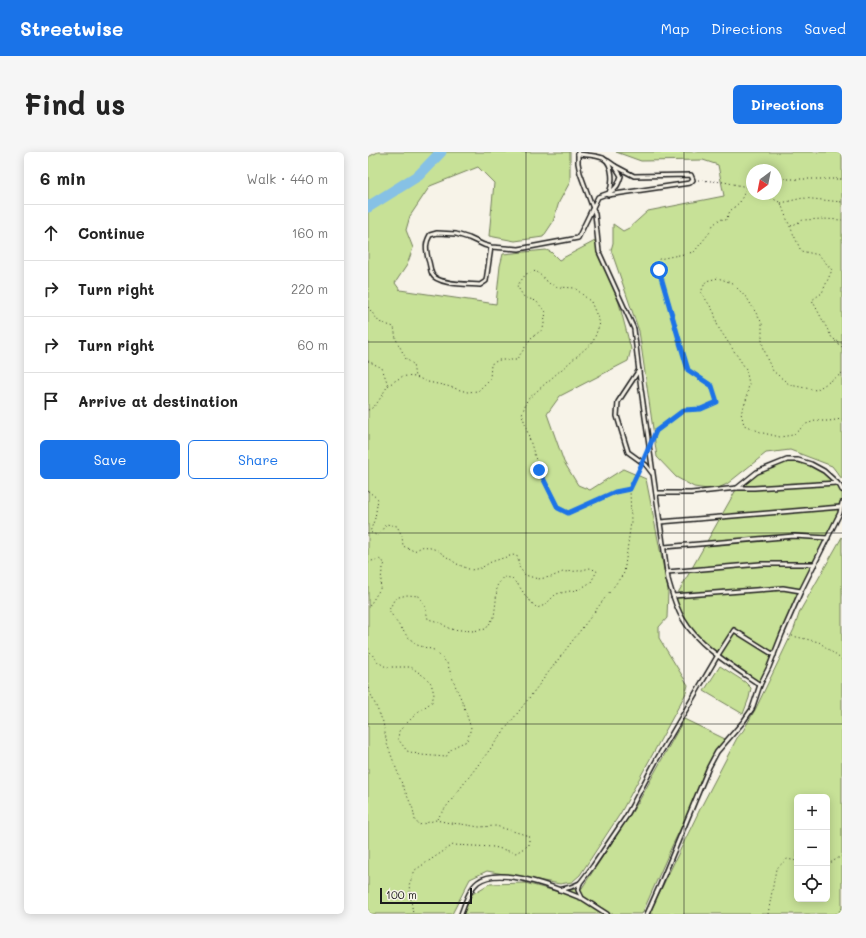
<!DOCTYPE html>
<html lang="en">
<head>
<meta charset="utf-8">
<style>
  :root { --surface:#fff; --page:#f6f6f6; --text:#222; --muted:#767676; --line:#e0e0e0; --accent:#1a73e8 }
  body { margin:0; font-family:Mali,sans-serif; background:var(--page); color:var(--text) }
  .controls { position:absolute; right:12px; bottom:12px; display:grid; overflow:hidden; border-radius:6px; box-shadow:0 2px 10px #0003 }
  .controls button { width:36px; height:36px; display:grid; place-items:center; padding:0; border:0; border-bottom:1px solid var(--line); background:var(--surface); color:var(--text); font:20px sans-serif }
  .compass { position:absolute; left:378px; top:12px; width:36px; height:36px; border-radius:50%; background:var(--surface); box-shadow:0 2px 10px #0003; rotate:212deg }
  .scale { position:absolute; left:12px; bottom:10px; width:92px; box-sizing:border-box; padding-left:4px; border:2px solid #1c1c1c; border-top:0; font-size:11px; line-height:14px; white-space:nowrap; color:#1c1c1c; -webkit-text-stroke:3px #f7f3e8; paint-order:stroke }
  .stop { position:absolute; width:12px; height:12px; margin:-9px; border:3px solid #1a73e8; border-radius:50%; background:#fff }
  .stop.end { background:#1a73e8; border-color:#fff; box-shadow:0 1px 4px #0008 }
  .list { margin:0; padding:0; list-style:none }
  h2 { display:flex; justify-content:space-between; align-items:center; height:52px; margin:0; padding:0 16px; font-size:17px }
  h2 small { font-size:13px; font-weight:400; color:var(--muted) }
  .list li { display:grid; grid-template-columns:26px 1fr auto; gap:12px; align-items:center; box-sizing:border-box; height:56px; padding:0 16px; border-top:1px solid var(--line) }
  .list b { display:block; font-size:15px; white-space:nowrap }
  .list em { font-size:13px; font-style:normal; color:var(--muted) }
  .actions { display:flex; gap:8px; padding:12px 16px }
  .actions a { flex:1; padding:9px 0; border:1px solid var(--accent); border-radius:6px; text-align:center; font-size:14px; color:var(--accent) }
  .actions .main { background:var(--accent); color:#fff }
  .icon { flex:none; width:22px; height:22px; fill:none; stroke:currentColor; stroke-width:2; stroke-linecap:round; stroke-linejoin:round }
  .map { position:relative; flex:none; width:474px; height:762px; overflow:hidden; border-radius:6px }
  header { display:flex; align-items:center; gap:24px; box-sizing:border-box; height:56px; padding:0 20px; background:var(--accent); color:#fff }
  header strong { font-size:19px }
  nav { display:flex; gap:22px; margin-inline-start:auto; font-size:14px }
  .intro { display:flex; align-items:center; justify-content:space-between; box-sizing:border-box; height:96px; padding:0 24px }
  h1 { margin:0; font-size:28px }
  .button { padding:10px 18px; border-radius:6px; background:var(--accent); color:#fff; font-size:14px; font-weight:700 }
  main { display:flex; gap:24px; padding:0 24px }
  aside { flex:1; background:var(--surface); border-radius:6px; box-shadow:0 2px 10px #0003 }
  .map>svg:first-child { display:block }
  .green { fill:#c7e197; stroke:#727e5a; fill-rule:evenodd }
  .lines { fill:none; stroke-linecap:round; stroke-linejoin:round }
  .river { stroke:#86c1e5; stroke-width:11 }
  .lane-casing { stroke:#1c1c1c; stroke-width:6 }
  .path { stroke:#1c1c1c; stroke-width:1; stroke-dasharray:1 3; stroke-linecap:butt }
  .lane { stroke:#f7f3e8; stroke-width:3 }
  .route { stroke:#1a73e8; stroke-width:5 }
  .grid { fill:none; stroke:#1c1c1c; stroke-width:1; stroke-opacity:0.55 }
</style>
</head>
<body>
<header>
<strong>Streetwise</strong>
<nav><a>Map</a><a>Directions</a><a>Saved</a></nav>
</header>
<div class="intro"><h1>Find us</h1><a class="button">Directions</a></div>
<main>
<aside>
<h2>6 min<small>Walk · 440 m</small></h2>
<ul class="list">
<li><svg class="icon" aria-label="ahead" viewBox="0 0 24 24"><path d="M12 20V5M6 11l6-6 6 6"/></svg><div><b>Continue</b></div><em>160 m</em></li>
<li><svg class="icon" aria-label="right" viewBox="0 0 24 24"><path d="M7 20v-9h11M14 6l5 5-5 5"/></svg><div><b>Turn right</b></div><em>220 m</em></li>
<li><svg class="icon" aria-label="right" viewBox="0 0 24 24"><path d="M7 20v-9h11M14 6l5 5-5 5"/></svg><div><b>Turn right</b></div><em>60 m</em></li>
<li><svg class="icon" aria-label="arrive" viewBox="0 0 24 24"><path d="M6 21V4h12l-3 4 3 4H6"/></svg><div><b>Arrive at destination</b></div></li>
</ul>
<div class="actions"><a class="main">Save</a><a>Share</a></div>
</aside>
<div class="map">
<svg width="474" height="762" viewBox="0 0 474 762">
  <rect width="100%" height="100%" fill="#f7f3e8"/>
  <filter id="ink" filterUnits="userSpaceOnUse"><feTurbulence type="fractalNoise" baseFrequency=".025" numOctaves="2"/><feDisplacementMap in="SourceGraphic" scale="8" xChannelSelector="R" yChannelSelector="G"/><feConvolveMatrix kernelMatrix="1 2 1 2 8 2 1 2 1" color-interpolation-filters="sRGB"/></filter>
  <g filter="url(#ink)">
    <g class="green">
      <path d="M10 0H202V30L191 50 185 70 175 85 147 89 121 84 126 31 110 15 62 34 42 64 38 78 45 96 39 113 27 131 32 138 128 152 132 114 135 102 178 98 183 100 191 108 229 88 251 151 263 197 260 209 192 244 179 262 196 310 210 333 222 338 255 317 278 327 300 438 299 466 291 475V486L320 533 318 541 252 662 212 723 204 730 192 732 119 719 102 727 84 762H0V5Z"/>
      <path d="M248 0H474V327L464 314 422 298 398 301 359 332 346 338 326 335 308 325 289 305 271 179 243 98 245 91V72L255 79 261 76 280 59 356 44 350 13 335 8 273 9ZM384 18H408V42H384Z"/>
      <path d="M419 308H430L456 319 474 338V351L472 361 433 439 392 533C367 516 331 494 315 468 311 462 309 455 306 448L369 336 389 320Z"/>
      <path d="M474 385V762H281L333 655 369 586 375 579 388 556 426 477 432 459ZM429 645H459V747H429Z"/>
      <path d="M352 514 377 530 383 536 381 546 375 562 336 539Z"/>
      <path d="M316 567 357 587 304 694 274 762H94L101 744 121 732 157 731 191 740 214 736 271 649Z"/>
    </g>
    <g class="lines">
      <path class="river" d="M0 55 51 23 73 0"/>
      <defs>
        <g id="lane">
          <path d="M210 0V11L212 21 227 62 231 100 266 177 273 237 300 427C304 441 307 454 315 467 331 495 366 515 392 533"/>
          <path d="M240 9 247 14 253 24C250 33 249 36 241 41"/>
          <path d="M240 43 322 31 325 28 323 23 266 24 247 14"/>
          <path d="M123 95 118 129 112 133C101 132 69 133 64 122 62 118 62 111 60 107 58 96 57 92 62 83L69 81 88 82 101 86 116 93 123 95 151 97 210 86 230 45 241 41C245 32 246 12 235 6 228 3 218 3 210 2"/>
          <path d="M271 218 250 250 249 264 260 300 278 313 284 321"/>
          <path d="M369 336H386L469 331"/>
          <path d="M288 341H323L369 336 389 320 419 308H430L443 312 456 319 466 328 472 334 474 338"/>
          <path d="M292 370 473 355"/>
          <path d="M296 395 426 384 460 386"/>
          <path d="M299 420 393 412H447"/>
          <path d="M305 444 415 436 433 439"/>
          <path d="M191 738 203 735 212 731"/>
          <path d="M93 762C97 752 101 737 110 730 132 713 191 737 213 746"/>
          <path d="M239 762 214 746 210 738 212 731 225 714 258 665 289 607 350 503 366 478 406 503"/>
          <path d="M279 762 292 733 341 615 349 600 375 570 384 557 392 533 401 515 414 482 433 439 472 361 474 351"/>
        </g>
      </defs>
      <use href="#lane" class="lane-casing"/>
      <g class="path">
        <path d="M408 27H474"/>
        <path d="M330 28 356 30 379 35 384 28"/>
        <path d="M396 42 413 51C418 67 426 83 433 99L451 103 464 118 454 141 444 148 464 186 474 192"/>
        <path d="M413 51 435 46 474 50"/>
        <path d="M423 74 435 68 455 67 474 68"/>
        <path d="M0 155 11 170 26 175 28 187 38 207 45 212 47 225"/>
        <path d="M467 189 474 195"/>
        <path d="M0 209 14 216 20 233"/>
        <path d="M474 221 469 225 448 238 422 233 405 219 399 207 394 190V171L379 146 364 131 350 126 338 129 333 140 346 160 350 175 378 217 381 232 378 249 373 261 376 273 395 281 412 285 425 283 438 272 447 269H461L474 267"/>
        <path d="M0 258C11 254 14 240 21 233 25 230 30 227 35 224L48 225 60 230 79 234 99 240 110 239 122 227 123 212 131 208H148L154 200 163 186 175 177 178 160 168 149 156 145 149 134 158 122 168 119 182 132 190 135 207 136 223 150 232 171 225 190 178 231 159 248 154 262 171 318 190 356 200 361 247 341 262 337 273 314"/>
        <path d="M285 285 288 279 316 258 333 257 349 250 344 234 321 218 312 191 291 118V107L326 100 342 80 345 73 352 67 358 68 362 59 372 50 379 35 384 37"/>
        <path d="M0 339 10 347 7 366 2 380 10 384 18 372 29 374 34 384 35 394 46 399 56 394 69 398 89 412 103 418 113 416 123 410 135 406 145 403 150 405 151 415 157 423 170 427 183 425 195 420 210 419 222 416 229 419 223 430 212 437 188 442 177 453 169 456 159 446 151 434 143 426 135 425 129 434 128 449 126 465 118 477 104 479 82 477 71 470 60 467 57 454 51 444 39 443 27 446 21 458 27 468 39 484 49 493 66 498 79 511 87 533 94 549 103 576 99 589C88 594 84 594 78 605L53 603 39 599 30 587 31 579 51 559 64 550 66 542 63 531 57 525 43 515H18L10 510 2 500 0 495"/>
        <path d="M0 410 11 407 17 411 14 419 12 437 0 456"/>
        <path d="M420 483 451 490 474 508"/>
        <path d="M0 536 15 570 19 592 34 632 45 657 47 668 51 673 68 668 82 671 93 672 111 675 128 674 161 684V693L148 701 126 695 85 693 47 718 41 733 45 762"/>
        <path d="M69 667 256 421 263 370 262 337"/>
        <path d="M459 711H462L474 704"/>
        <path d="M400 762 408 717 419 707 429 709"/>
        <path d="M468 762 474 756"/>
      </g>
      <use href="#lane" class="lane"/>
    </g>
  </g>
  <g class="lines" filter="url(#ink)">
    <path class="route" d="M171 318 190 356 200 361 247 340 262 337 272 316 288 279 316 258 333 257 349 250 344 234 320 218 312 191 291 118"/>
  </g>
  <path class="grid" d="M158 0V762M316 0V762M0 190H474M0 381H474M0 572H474"/>
</svg>
<div class="controls">
<button>+</button>
<button>−</button>
<button><svg class="icon" aria-label="locate" viewBox="0 0 24 24"><circle cx="12" cy="12" r="6"/><path d="M12 2v4M12 18v4M2 12h4M18 12h4"/></svg></button>
</div>
<svg class="compass" viewBox="-18 -18 36 36"><path d="M0-13l5 13h-10z" fill="#e53935"/><path d="M0 13l5-13h-10z" fill="#767676"/></svg>
<div class="scale">100 m</div>
<div class="stop" style="left:291px;top:118px"></div>
<div class="stop end" style="left:171px;top:318px"></div>
</div>
</main>
</body>
</html>
